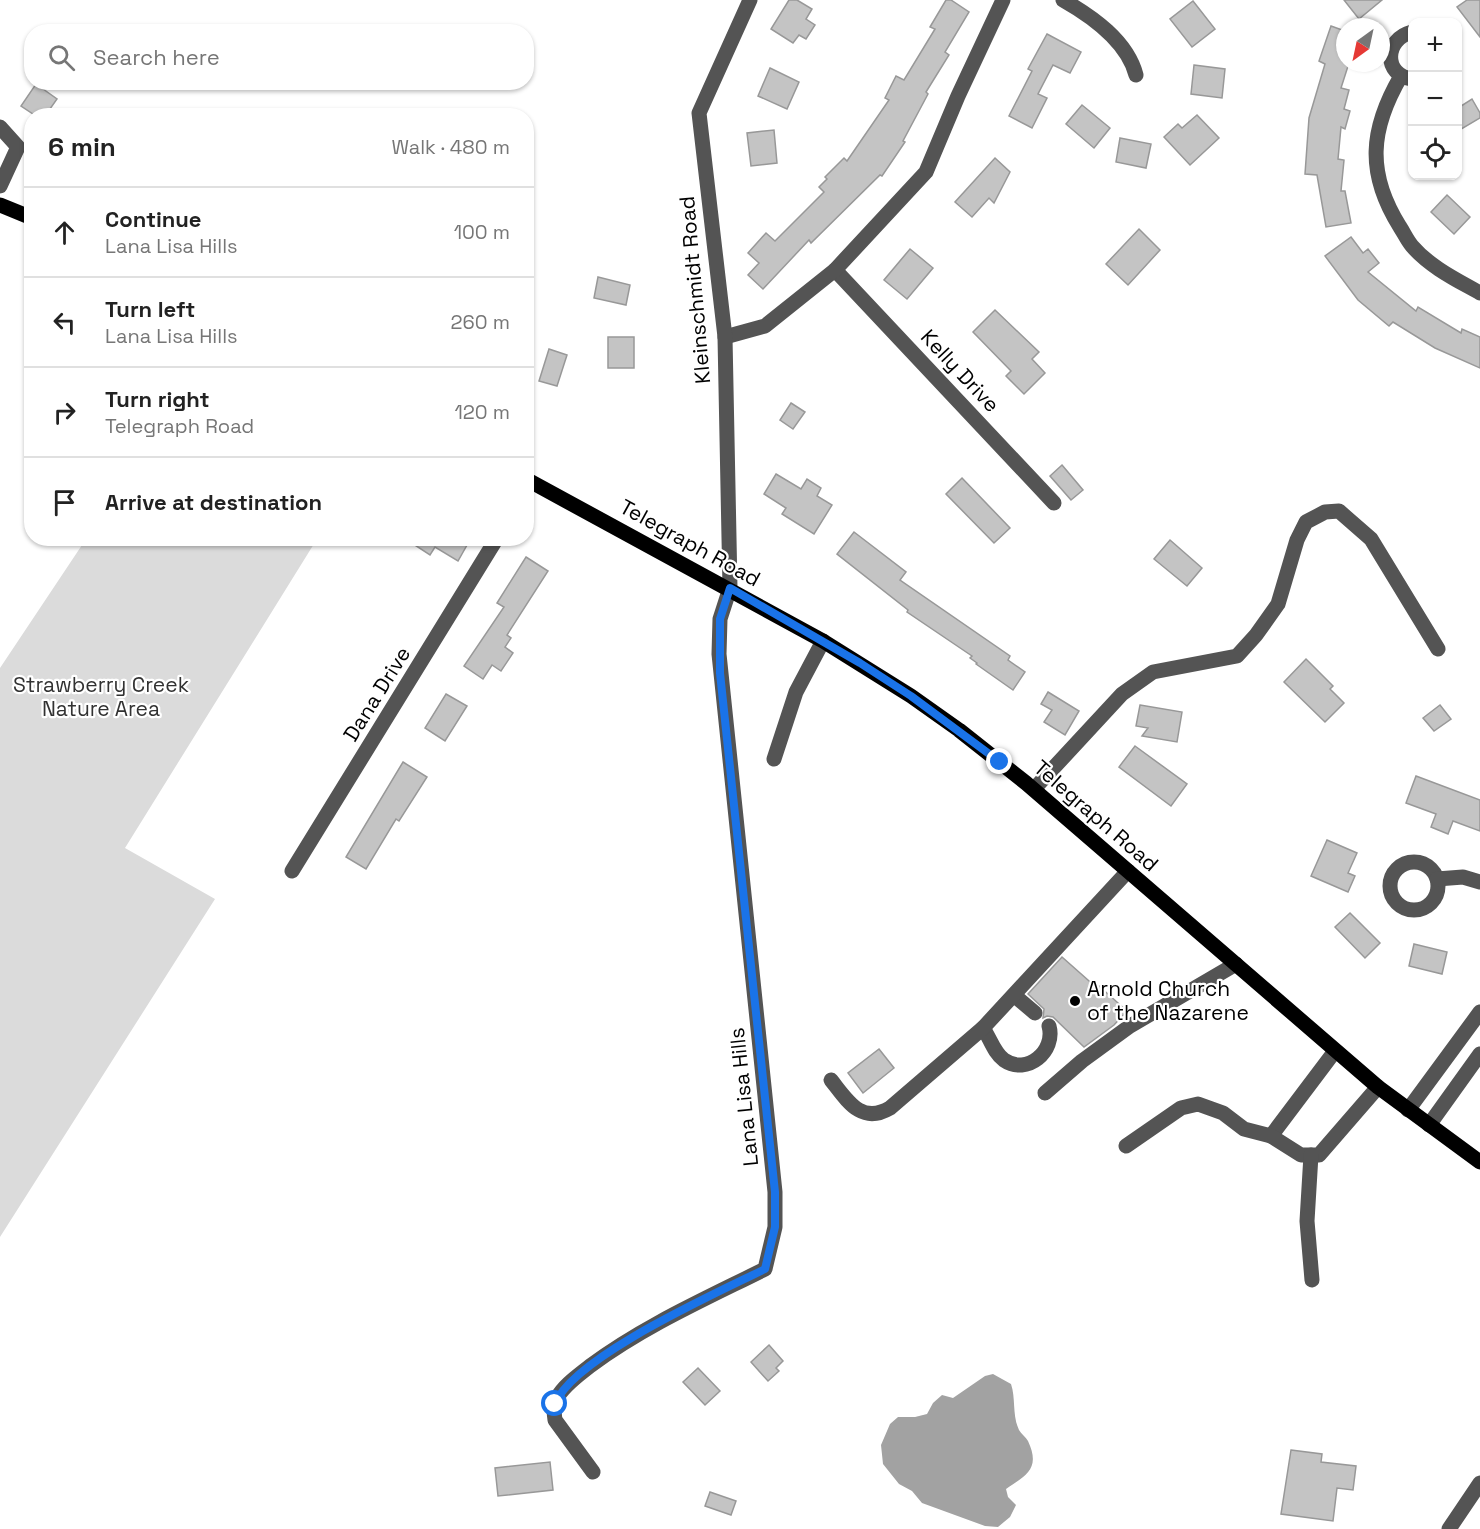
<!DOCTYPE html>
<html lang="en">
<head>
<meta charset="utf-8">
<style>
  :root { --surface:#fff; --page:#f2f2f2; --text:#222; --muted:#767676; --line:#e0e0e0 }
  body { margin:0; font-family:"Space Grotesk",sans-serif; background:var(--page); color:var(--text) }
  .controls { position:absolute; right:18px; top:18px; display:grid; overflow:hidden; border-radius:12px; box-shadow:0 2px 4px #0004 }
  .controls button { width:54px; height:54px; display:grid; place-items:center; padding:0; border:0; border-bottom:2px solid var(--line); background:var(--surface); color:var(--text); font:30px sans-serif }
  .compass { position:absolute; left:1336px; top:18px; width:54px; height:54px; border-radius:50%; background:var(--surface); box-shadow:0 2px 4px #0004; rotate:213deg }
  .stop { position:absolute; width:18px; height:18px; margin:-14px; border:4px solid #1a73e8; border-radius:50%; background:#fff }
  .stop.end { background:#1a73e8; border-color:#fff; box-shadow:0 2px 6px #0008 }
  .list { margin:0; padding:0; list-style:none }
  h2 { display:flex; justify-content:space-between; align-items:center; height:78px; margin:0; padding:0 24px; font-size:26px }
  h2 small { font-size:20px; font-weight:400; color:var(--muted) }
  .list li { display:grid; grid-template-columns:39px 1fr auto; gap:18px; align-items:center; box-sizing:border-box; height:90px; padding:0 24px; border-top:2px solid var(--line) }
  .list b { display:block; font-size:22px; white-space:nowrap }
  .list p { margin:0; font-size:20px; white-space:nowrap; color:var(--muted) }
  .list em { font-size:20px; font-style:normal; color:var(--muted) }
  .icon { flex:none; width:33px; height:33px; fill:none; stroke:currentColor; stroke-width:2; stroke-linecap:round; stroke-linejoin:round }
  .map { position:relative; flex:none; width:1480px; height:1529px; overflow:hidden }
  .search { position:absolute; background:var(--surface); box-shadow:0 2px 4px #0004; left:24px; top:24px; width:510px; height:66px; display:flex; align-items:center; gap:15px; box-sizing:border-box; padding:0 21px; border-radius:24px; color:var(--muted); font-size:22px }
  .panel { position:absolute; background:var(--surface); box-shadow:0 2px 4px #0004; left:24px; top:108px; width:510px; height:438px; border-radius:24px }
  .map>svg:first-child { display:block }
  .green { fill:#dbdbdb }
  .water { fill:#a2a2a2 }
  .building { fill:#c4c4c4; stroke:#989898; stroke-width:1.5 }
  .lines { fill:none; stroke-linecap:round; stroke-linejoin:round }
  .minor { stroke:#545454; stroke-width:15 }
  .major { stroke:#000; stroke-width:15 }
  .route { stroke:#1a73e8; stroke-width:8 }
  .poi-dot { fill:#000; stroke:#fff; stroke-width:2 }
  .labels { text-anchor:middle; stroke-width:4.5; stroke-linejoin:round; paint-order:stroke }
  .street-label { font-size:21px; fill:#000; stroke:#fff }
  .park-label { font-size:21px; fill:#323232; stroke:#fff }
  .poi-label { font-size:21px; fill:#000; stroke:#fff; text-anchor:start }
</style>
</head>
<body>
<div class="map">
<svg width="1480" height="1529" viewBox="0 0 1480 1529">
  <rect width="100%" height="100%" fill="#fff"/>
  <path class="green" d="M86 539H317L125 848 215 899 0 1237V668Z"/>
  <path class="water" d="M993 1374 1011 1384C1016 1399 1012 1415 1019 1430 1021 1434 1026 1437 1028 1441 1041 1469 1026 1475 1006 1489L1008 1497 1016 1505 1010 1517 998 1527 985 1526 922 1503 912 1491 899 1484 883 1464 881 1445 890 1424 898 1417H915L927 1414 933 1403 942 1395 953 1398 985 1376Z"/>
  <g class="building">
    <path d="M789 0H797L812 9 806 19 815 25 806 39 799 35 793 43 771 29Z"/>
    <path d="M946 0H951L969 12 945 52 949 55 926 92 928 94 903 141 905 142 882 176 880 175 811 243 809 240 763 289 748 275 759 263 748 253 766 233 775 241 824 192 819 187 827 179 825 177 844 158 847 161 889 100 885 98 896 76 904 80 935 29 930 27Z"/>
    <path d="M1344 0H1382L1359 19Z"/>
    <path d="M1467 0H1480V37L1457 7Z"/>
    <path d="M1193 1 1215 29 1192 47 1170 19Z"/>
    <path d="M1331 26 1345 31V63H1349L1341 88 1349 90 1344 109 1350 111 1345 129 1341 127 1338 159 1344 160 1341 191H1345L1351 223 1326 227 1317 175 1305 174 1309 118 1325 64 1319 61Z"/>
    <path d="M1047 34 1081 52 1070 73 1053 65 1038 94 1047 98 1032 128 1009 116 1032 71 1028 69Z"/>
    <path d="M1194 65 1225 69 1222 98 1191 94Z"/>
    <path d="M770 68 799 82 787 109 758 96Z"/>
    <path d="M36 84 57 99 45 116H36L21 106Z"/>
    <path d="M1472 99 1480 113V118L1458 131V108Z"/>
    <path d="M1082 105 1110 128 1094 148 1066 124Z"/>
    <path d="M1197 115 1219 138 1190 165 1164 137 1178 124 1182 128Z"/>
    <path d="M774 130 777 163 751 166 747 133Z"/>
    <path d="M1120 138 1151 144 1146 168 1116 162Z"/>
    <path d="M995 158 1010 172 994 203 989 198 972 217 955 202Z"/>
    <path d="M1447 195 1470 217 1454 234 1431 212Z"/>
    <path d="M1139 229 1160 250 1128 285 1106 264Z"/>
    <path d="M1351 237 1363 253 1368 249 1379 263 1368 272 1416 311 1418 307 1461 333 1462 329 1480 337V368L1435 348 1393 322 1389 326 1358 300 1325 256Z"/>
    <path d="M910 249 933 268 907 299 884 280Z"/>
    <path d="M598 277 630 285 626 305 594 298Z"/>
    <path d="M995 310 1039 352 1032 359 1045 373 1024 394 1006 376 1011 371 973 332Z"/>
    <rect x="608" y="337" width="26" height="31"/>
    <path d="M549 349 567 355 557 386 539 381Z"/>
    <path d="M791 403 805 412 793 429 780 420Z"/>
    <path d="M1062 465 1083 490 1071 500 1050 476Z"/>
    <path d="M776 474 801 489 807 479 821 488 817 496 832 505 814 534 782 514 786 508 764 494Z"/>
    <path d="M962 478 1010 528 994 543 946 494Z"/>
    <path d="M854 532 906 572 900 580 1010 656 1008 660 1025 672 1013 690 976 664 977 663 970 658 972 656 907 612 908 610 837 554Z"/>
    <path d="M404 538H471L458 561 435 547 430 555Z"/>
    <path d="M1170 540 1202 568 1187 586 1154 559Z"/>
    <path d="M526 557 548 571 507 635 511 638 505 647 513 653 501 671 492 665 483 679 464 666 504 607 497 603Z"/>
    <path d="M1306 659 1333 686 1330 689 1344 703 1325 722 1284 682Z"/>
    <path d="M1048 692 1079 711 1065 735 1044 722 1052 710 1041 704Z"/>
    <path d="M446 694 467 706 445 741 425 728Z"/>
    <path d="M1140 705 1182 712 1177 742 1142 736 1148 728 1136 726Z"/>
    <path d="M1440 705 1451 719 1434 731 1423 718Z"/>
    <path d="M1135 746 1187 784 1171 806 1119 767Z"/>
    <path d="M403 762 427 777 399 821 396 819 366 869 346 857Z"/>
    <path d="M1416 776 1480 800V831L1453 821 1448 834 1431 827 1436 814 1406 803Z"/>
    <path d="M1327 840 1357 853 1348 873 1355 876 1348 892 1311 876Z"/>
    <path d="M1350 913 1380 943 1365 958 1335 927Z"/>
    <path d="M1414 944 1447 952 1442 974 1409 966Z"/>
    <path d="M1062 957 1097 988 1099 986 1127 1011 1114 1025 1084 1047 1053 1017 1047 1016 1043 1018 1044 1009 1028 994Z"/>
    <path d="M879 1049 894 1068 863 1093 848 1073Z"/>
    <path d="M769 1345 783 1361 776 1368 779 1371 768 1381 751 1362Z"/>
    <path d="M698 1368 720 1391 705 1405 683 1382Z"/>
    <path d="M1291 1450 1322 1454 1321 1462 1356 1466 1353 1490 1337 1488 1333 1521 1281 1514Z"/>
    <path d="M550 1462 553 1490 498 1496 495 1468Z"/>
    <path d="M710 1492 736 1501 731 1515 705 1506Z"/>
  </g>
  <g class="lines">
    <g class="minor">
      <path d="M1063 0C1093 17 1127 41 1136 75"/>
      <path d="M1412 32C1384 39 1383 75 1412 79"/>
      <path d="M1401 76C1370 129 1366 173 1400 227 1404 233 1407 240 1412 246 1430 267 1457 280 1480 293"/>
      <path d="M0 127 18 147 0 186"/>
      <path d="M835 270 1054 503"/>
      <path d="M725 337 765 326 835 270 926 172 958 96 1003 0"/>
      <path d="M774 759 796 692 823 641"/>
      <path d="M1034 789 1122 694 1153 672 1237 656 1256 635 1278 604 1297 540 1306 522 1325 512 1339 511 1371 539 1438 649"/>
      <circle cx="1414" cy="886" r="24"/>
      <path d="M292 871 497 538"/>
      <path d="M1437 879 1463 877 1480 882"/>
      <path d="M1015 996 1035 1013"/>
      <path d="M983 1028C990 1038 994 1053 1004 1060 1027 1076 1056 1051 1049 1026"/>
      <path d="M831 1080C847 1100 861 1125 890 1108L983 1028 1128 871"/>
      <path d="M1045 1093 1082 1061 1130 1026 1236 964"/>
      <path d="M1408 1110 1480 1012"/>
      <path d="M1429 1125 1480 1054"/>
      <path d="M1271 1136 1335 1051"/>
      <path d="M1126 1146 1181 1108 1198 1104 1223 1113 1244 1129 1271 1136 1301 1155H1319L1378 1087"/>
      <path d="M1311 1155 1307 1221 1312 1280"/>
      <path d="M593 1472 555 1420C554 1413 553 1405 557 1398 564 1385 579 1375 590 1366 644 1326 705 1299 765 1269L775 1227V1192L719 654 720 619 730 588 725 337 699 113 750 0"/>
      <path d="M1449 1529 1480 1483"/>
    </g>
    <g class="major">
      <path d="M0 205 32 218"/>
      <path d="M526 479 823 641 911 696 959 730 1026 783 1378 1087 1480 1162"/>
    </g>
  </g>
  <g class="lines">
    <path class="route" d="M555 1404C573 1357 717 1293 765 1269L775 1227V1192L720 673V619L730 588 860 663 911 696 1000 762"/>
  </g>
  <circle class="poi-dot" cx="1075" cy="1001" r="6"/>
  <g class="labels">
    <g class="street-label">
      <text transform="translate(695 290) rotate(-95)" y="7">Kleinschmidt Road</text>
      <text transform="translate(960 371) rotate(47)" y="7">Kelly Drive</text>
      <text transform="translate(690 543) rotate(29)" y="7">Telegraph Road</text>
      <text transform="translate(377 694) rotate(-58)" y="7">Dana Drive</text>
      <text transform="translate(1096 816) rotate(41)" y="7">Telegraph Road</text>
      <text transform="translate(744 1097) rotate(-96)" y="7">Lana Lisa Hills</text>
    </g>
    <g class="park-label">
      <text x="101" y="692">Strawberry Creek<tspan x="101" dy="24">Nature Area</tspan></text>
    </g>
    <g class="poi-label">
      <text x="1087" y="996">Arnold Church<tspan x="1087" dy="24">of the Nazarene</tspan></text>
    </g>
  </g>
</svg>
<div class="controls">
<button>+</button>
<button>−</button>
<button><svg class="icon" aria-label="locate" viewBox="0 0 24 24"><circle cx="12" cy="12" r="6"/><path d="M12 2v4M12 18v4M2 12h4M18 12h4"/></svg></button>
</div>
<svg class="compass" viewBox="-18 -18 36 36"><path d="M0-13l5 13h-10z" fill="#e53935"/><path d="M0 13l5-13h-10z" fill="#767676"/></svg>
<div class="stop" style="left:555px;top:1404px"></div>
<div class="stop end" style="left:1000px;top:762px"></div>
<div class="search"><svg class="icon" aria-label="search" viewBox="0 0 24 24"><circle cx="10" cy="10" r="6"/><path d="M15 15l6 6"/></svg>Search here</div>
<section class="panel">
<h2>6 min<small>Walk · 480 m</small></h2>
<ul class="list">
<li><svg class="icon" aria-label="ahead" viewBox="0 0 24 24"><path d="M12 20V5M6 11l6-6 6 6"/></svg><div><b>Continue</b><p>Lana Lisa Hills</p></div><em>100 m</em></li>
<li><svg class="icon" aria-label="left" viewBox="0 0 24 24"><path d="M17 20v-9H6M10 6l-5 5 5 5"/></svg><div><b>Turn left</b><p>Lana Lisa Hills</p></div><em>260 m</em></li>
<li><svg class="icon" aria-label="right" viewBox="0 0 24 24"><path d="M7 20v-9h11M14 6l5 5-5 5"/></svg><div><b>Turn right</b><p>Telegraph Road</p></div><em>120 m</em></li>
<li><svg class="icon" aria-label="arrive" viewBox="0 0 24 24"><path d="M6 21V4h12l-3 4 3 4H6"/></svg><div><b>Arrive at destination</b></div></li>
</ul>
</section>
</div>
</body>
</html>
